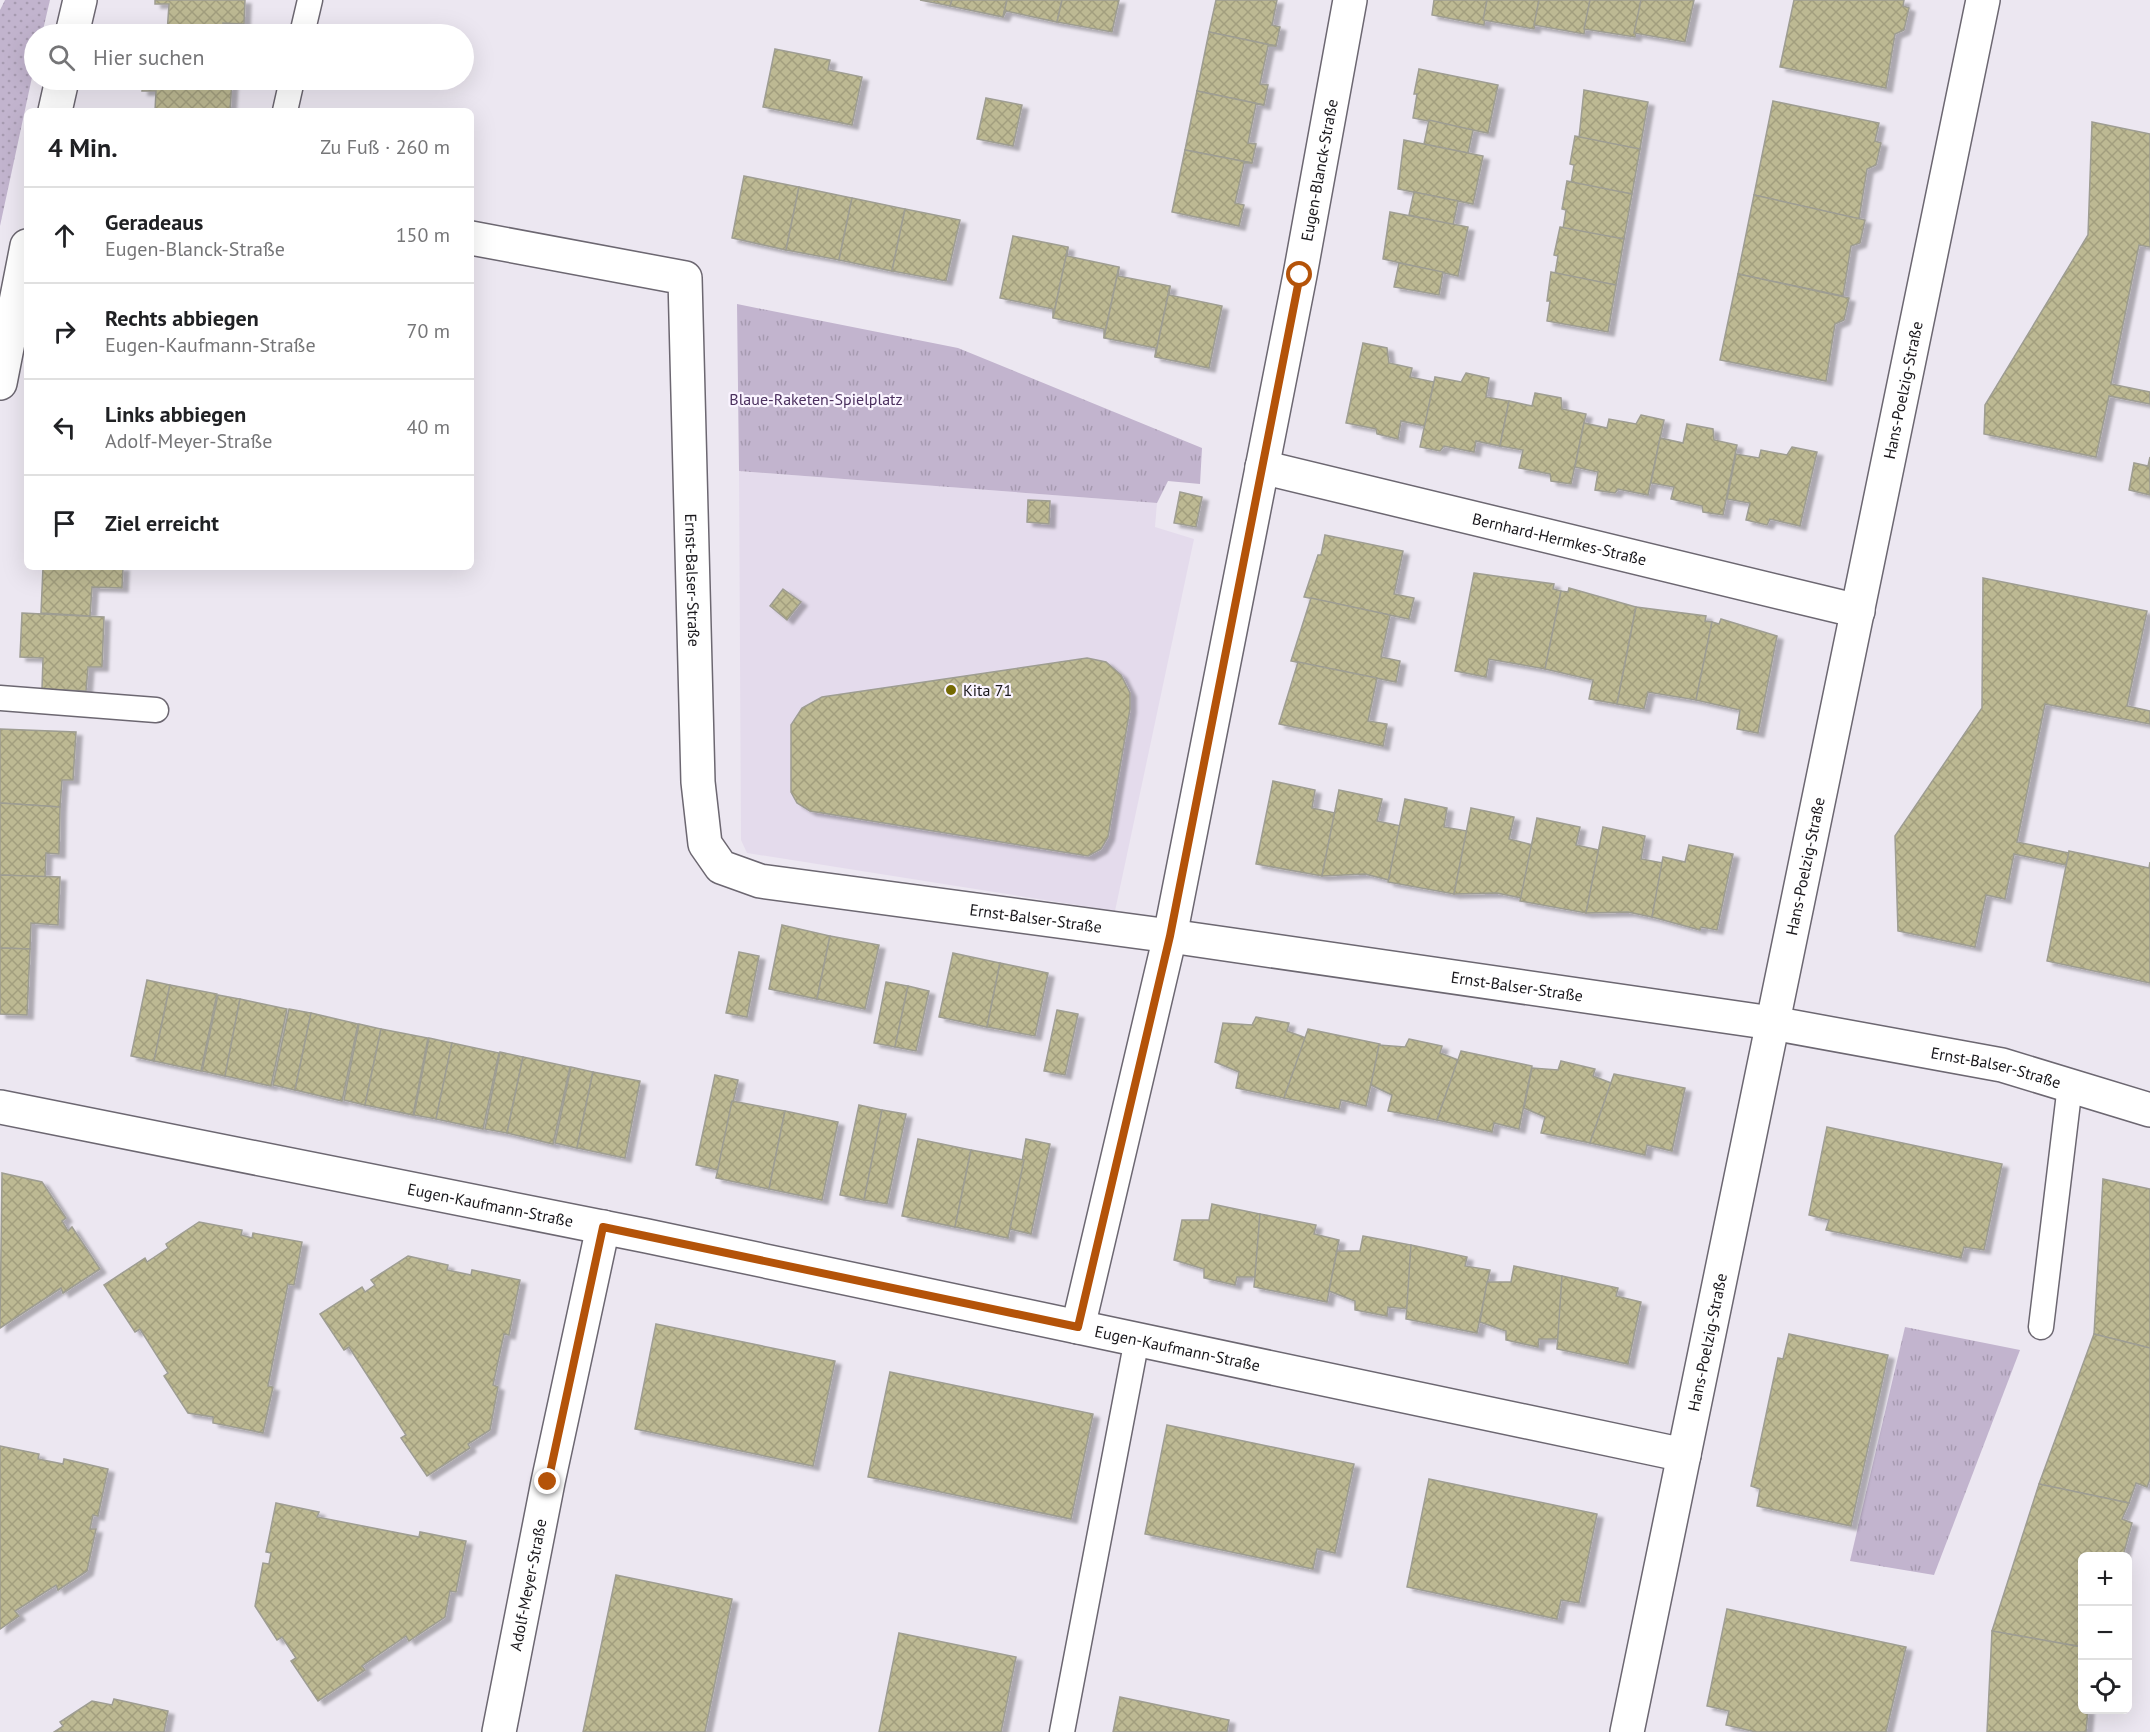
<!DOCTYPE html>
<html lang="de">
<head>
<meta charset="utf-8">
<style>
  :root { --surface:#fff; --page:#f2f2f2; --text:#202124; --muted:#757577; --line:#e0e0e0 }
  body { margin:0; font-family:"PT Sans",sans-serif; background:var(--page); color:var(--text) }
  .controls { position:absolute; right:18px; bottom:18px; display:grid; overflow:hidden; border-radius:9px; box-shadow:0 6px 24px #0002 }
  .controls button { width:54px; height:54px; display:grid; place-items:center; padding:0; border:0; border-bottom:2px solid var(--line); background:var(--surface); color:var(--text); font:30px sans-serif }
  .stop { position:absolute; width:18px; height:18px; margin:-14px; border:4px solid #b45309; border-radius:50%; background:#fff }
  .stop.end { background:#b45309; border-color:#fff; box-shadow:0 2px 6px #0008 }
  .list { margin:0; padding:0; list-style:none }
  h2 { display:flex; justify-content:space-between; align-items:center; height:78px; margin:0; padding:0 24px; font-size:26px }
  h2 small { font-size:20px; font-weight:400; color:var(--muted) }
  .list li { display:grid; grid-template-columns:39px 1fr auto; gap:18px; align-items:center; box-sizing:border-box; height:96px; padding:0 24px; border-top:2px solid var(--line) }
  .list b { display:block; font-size:22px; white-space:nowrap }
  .list p { margin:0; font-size:20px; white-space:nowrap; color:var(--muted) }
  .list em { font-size:20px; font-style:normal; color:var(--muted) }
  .icon { flex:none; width:33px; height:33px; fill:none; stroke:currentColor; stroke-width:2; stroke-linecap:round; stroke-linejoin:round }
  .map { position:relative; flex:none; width:2150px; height:1732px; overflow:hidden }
  .search { position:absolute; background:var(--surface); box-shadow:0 6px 24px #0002; left:24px; top:24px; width:450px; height:66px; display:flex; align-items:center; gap:15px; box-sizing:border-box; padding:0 21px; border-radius:33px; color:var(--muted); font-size:22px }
  .panel { position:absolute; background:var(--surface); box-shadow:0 6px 24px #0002; left:24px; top:108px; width:450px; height:462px; border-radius:9px }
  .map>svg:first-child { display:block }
  .built { fill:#e4dbec }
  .grass { fill:url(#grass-dots) }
  .park { fill:url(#park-tufts) }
  .building { fill:url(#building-cross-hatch); stroke:#9e9d92; stroke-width:1.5; filter:url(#shadow) }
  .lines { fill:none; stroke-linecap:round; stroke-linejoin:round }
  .lane-casing { stroke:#6c6771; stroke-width:27 }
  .street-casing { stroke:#6c6771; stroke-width:36 }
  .lane { stroke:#fff; stroke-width:24 }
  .street { stroke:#fff; stroke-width:33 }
  .route { stroke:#b45309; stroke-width:8 }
  .poi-dot { fill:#756a02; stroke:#faf4ff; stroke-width:2 }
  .labels { text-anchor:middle; stroke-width:4.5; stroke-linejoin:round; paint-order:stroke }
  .street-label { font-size:16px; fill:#19171b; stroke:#faf4ff }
  .park-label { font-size:16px; fill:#4b305e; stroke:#faf4ff }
  .poi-label { font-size:16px; fill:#19171b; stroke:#faf4ff; text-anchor:start }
</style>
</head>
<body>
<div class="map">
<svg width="2150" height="1732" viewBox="0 0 2150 1732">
  <defs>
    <pattern id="grass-dots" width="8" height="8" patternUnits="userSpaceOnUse" patternTransform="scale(1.5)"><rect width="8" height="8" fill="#c2b4ce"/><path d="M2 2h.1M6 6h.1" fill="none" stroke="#a69ab0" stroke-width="1.8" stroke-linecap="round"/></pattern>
    <pattern id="park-tufts" width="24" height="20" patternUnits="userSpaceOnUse" patternTransform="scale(1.5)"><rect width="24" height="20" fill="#c2b4ce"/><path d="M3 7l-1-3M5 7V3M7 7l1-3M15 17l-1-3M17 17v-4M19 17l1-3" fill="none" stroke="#a69ab0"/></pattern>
    <pattern id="building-cross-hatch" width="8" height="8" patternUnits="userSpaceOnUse" patternTransform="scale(1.5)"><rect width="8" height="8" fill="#bdb993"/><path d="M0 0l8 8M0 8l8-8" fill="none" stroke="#a29e7e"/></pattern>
    <filter id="shadow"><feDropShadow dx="6" dy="4" stdDeviation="1.5" flood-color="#0004"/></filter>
  </defs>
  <rect width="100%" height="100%" fill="#ece7f1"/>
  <path class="built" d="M739 471 1157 503 1155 527 1194 539 1115 911 747 853 741 840Z"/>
  <path class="grass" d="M5 0H50L42 34H34V68L0 226V10Z"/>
  <g class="park">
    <path d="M737 304 958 348 1202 448 1200 484 1168 481 1157 503 739 471Z"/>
    <path d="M1905 1327 2020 1350 1934 1575 1850 1561Z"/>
  </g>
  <g class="building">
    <path d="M155 0H245L244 24 223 23 222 34H167L169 4H155Z"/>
    <path d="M920 0H952L950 6Z"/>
    <path d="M952 0H1007L1003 17 950 6Z"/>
    <path d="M1007 0H1062L1057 22 1006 11 1003 17Z"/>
    <path d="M1062 0H1119L1112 32 1057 22Z"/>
    <path d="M1216 0H1277L1272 25 1280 27 1276 46 1209 32Z"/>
    <path d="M1434 0H1487L1484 25 1432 15Z"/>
    <path d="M1487 0H1539L1534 29 1483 20Z"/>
    <path d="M1539 0H1590L1584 34 1534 25Z"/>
    <path d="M1590 0H1641L1635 37 1584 29Z"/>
    <path d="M1641 0H1694L1685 42 1634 33Z"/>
    <path d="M1794 0H1904L1903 6 1909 8 1904 30 1895 34 1886 88 1780 67Z"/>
    <path d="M1209 32 1276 46H1268L1260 84 1268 85 1264 105 1197 91Z"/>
    <path d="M775 49 830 60 828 70 862 77 852 125 763 107Z"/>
    <path d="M1419 69 1498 85 1488 133 1413 118 1417 94H1414Z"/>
    <path d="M143 80H232L230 111H155L156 91H142Z"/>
    <path d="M1584 90 1648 102 1640 149 1579 138Z"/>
    <path d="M1197 91 1264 105 1256 104 1248 143 1256 144 1252 163 1185 150Z"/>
    <path d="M986 98 1022 105 1013 146 977 139Z"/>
    <path d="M1773 101 1879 123 1875 141 1881 143 1876 165 1867 169 1859 219 1754 195Z"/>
    <path d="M1429 120 1473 130 1468 153 1424 144Z"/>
    <path d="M2092 122 2150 134V247L2139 245 2111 384 2150 392V404L2109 396 2096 457 1984 434 1985 405 2088 235Z"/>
    <path d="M1575 136 1640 149 1632 194 1571 183 1574 165 1570 164Z"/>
    <path d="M1404 140 1483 156 1473 204 1398 189Z"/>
    <path d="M1185 150 1252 163H1244L1235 203 1244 205 1239 226 1172 212Z"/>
    <path d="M744 176 799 187 786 250 732 238Z"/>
    <path d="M1567 181 1632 194 1624 239 1563 229 1566 210 1562 209Z"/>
    <path d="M799 187 852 198 839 260 786 250Z"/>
    <path d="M1414 192 1458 201 1453 225 1409 215Z"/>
    <path d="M1754 195 1865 220 1860 243 1851 246 1843 296 1738 274Z"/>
    <path d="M852 198 905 209 892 271 839 260Z"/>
    <path d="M905 209 960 220 946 281 892 271Z"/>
    <path d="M1390 212 1468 227 1458 276 1383 259Z"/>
    <path d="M1560 227 1624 239 1616 285 1555 274 1558 256 1554 255Z"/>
    <path d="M1013 236 1068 247 1053 318V309L1000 298Z"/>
    <path d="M1068 247 1067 256 1119 267 1104 338V329L1053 318Z"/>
    <path d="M1399 263 1443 272 1439 295 1394 287Z"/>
    <path d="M1119 267 1118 276 1170 286 1155 357 1156 348 1104 338Z"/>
    <path d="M1551 272 1616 285 1608 332 1547 321 1550 301H1547Z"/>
    <path d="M1738 274 1849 298 1844 320 1835 324 1826 381 1720 360Z"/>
    <path d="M1170 286 1169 295 1222 306 1209 368 1155 357Z"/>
    <path d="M1363 343 1387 348 1389 363 1412 368 1410 377 1434 382 1425 426 1401 421 1398 439 1377 434 1376 429 1346 423Z"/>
    <path d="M1466 373 1489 378 1486 397 1509 401 1500 446 1476 441 1474 452 1444 446 1440 451 1420 447 1435 377 1461 382Z"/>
    <path d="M1535 393 1561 398 1562 409 1586 414 1571 484 1551 481 1550 474 1519 468 1523 450 1500 446 1509 401 1532 406Z"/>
    <path d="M1641 415 1664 420 1648 495 1618 489 1615 493 1595 490 1598 472 1575 467 1584 423 1607 428 1609 419 1636 424Z"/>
    <path d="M1687 424 1713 429 1714 440 1737 445 1723 515 1703 512 1702 506 1671 499 1674 487 1651 483 1660 438 1683 443Z"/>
    <path d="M1792 447 1817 452 1800 526 1770 519 1767 525 1746 520 1750 503 1727 499 1736 454 1759 458 1761 450 1787 455Z"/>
    <path d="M2150 457V495L2129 490 2134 463 2148 466Z"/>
    <path d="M1180 492 1202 497 1196 527 1174 523Z"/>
    <path d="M1028 500 1050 501 1049 524 1027 522Z"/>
    <path d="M1325 535 1403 551 1394 594 1414 598 1409 619 1304 597 1318 555H1321Z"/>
    <path d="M43 567H123L122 588 92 587 90 616 41 613Z"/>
    <path d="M1474 573 1554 584 1553 589 1561 591 1545 669 1489 659 1486 677 1455 671Z"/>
    <path d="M1983 578 2147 611 2127 706 2150 711V724L2045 704 2017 842 2069 853 2066 865 2014 854 2005 899 1986 895 1975 947 1898 931 1895 836 1982 708Z"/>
    <path d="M1569 588 1636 607 1617 704 1589 699 1593 680 1545 669 1561 591 1568 592Z"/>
    <path d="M783 589 801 602 787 620 770 606Z"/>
    <path d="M1311 598 1390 615 1381 657 1400 661 1396 682 1291 661Z"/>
    <path d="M1636 607 1706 616 1705 621 1712 622 1696 700 1648 692 1644 709 1617 704Z"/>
    <path d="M22 613 104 617 102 667H88L86 691 42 689 43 658 20 657Z"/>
    <path d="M1721 619 1777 636 1758 733 1737 729 1740 710 1696 700 1712 622 1719 624Z"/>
    <path d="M1087 658 1106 662 1121 675 1130 693V709L1108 837 1101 849 1088 856 810 811 797 803 791 792V725L802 708 822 697Z"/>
    <path d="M1298 662 1377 678 1368 721 1387 724 1383 746 1279 724Z"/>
    <path d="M0 729 76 732 73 780H62L60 807 0 803Z"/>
    <path d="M1273 781 1315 790 1312 808 1335 813 1322 876 1256 864Z"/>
    <path d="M1339 790 1382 799 1377 821 1401 826 1389 880 1365 874 1322 876Z"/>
    <path d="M1405 799 1447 808 1444 827 1467 831 1454 894 1388 882Z"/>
    <path d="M0 803 60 807 59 854 46 853 45 877 0 875Z"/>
    <path d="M1471 808 1514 817 1509 839 1533 845 1522 898 1497 893 1454 894Z"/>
    <path d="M1537 818 1580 827 1576 845 1599 850 1586 913 1520 901Z"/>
    <path d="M1603 827 1645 836 1641 859 1663 863 1652 917 1628 912 1586 913Z"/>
    <path d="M1689 845 1733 854 1717 930 1701 927 1700 930 1652 917 1663 857 1685 862Z"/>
    <path d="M2069 851 2149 868 2150 862V983L2047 961Z"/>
    <path d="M0 875 60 877 58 925 31 923 30 949 0 948Z"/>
    <path d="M782 925 830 936 817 999 769 989Z"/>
    <path d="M830 936 879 945 865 1009 817 999Z"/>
    <path d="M0 948 30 949 27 1015 0 1014Z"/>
    <path d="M739 952 759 956 747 1017 726 1013Z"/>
    <path d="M953 953 1000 963 987 1027 939 1017Z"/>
    <path d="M1000 963 1048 973 1035 1036 987 1027Z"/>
    <path d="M147 980 170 985 154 1061 131 1056Z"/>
    <path d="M886 982 908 986 895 1047 874 1043Z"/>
    <path d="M170 985 217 994 201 1071 154 1061Z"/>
    <path d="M908 986 929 991 916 1051 895 1047Z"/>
    <path d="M218 995 240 999 225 1076 202 1071Z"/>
    <path d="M240 999 287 1009 271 1086 225 1076Z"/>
    <path d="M289 1009 311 1013 295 1090 273 1085Z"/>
    <path d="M1057 1010 1078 1014 1065 1075 1044 1071Z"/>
    <path d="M311 1013 358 1024 342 1101 295 1090Z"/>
    <path d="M1256 1017 1289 1023 1287 1031 1306 1038 1284 1098 1236 1088 1239 1072 1215 1062 1223 1023 1252 1025Z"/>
    <path d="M359 1024 381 1029 365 1105 344 1100Z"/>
    <path d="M381 1029 428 1038 413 1115 365 1105Z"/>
    <path d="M1308 1029 1380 1044 1366 1106 1341 1100 1339 1109 1284 1098Z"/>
    <path d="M429 1038 452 1043 436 1119 414 1115Z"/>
    <path d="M1409 1039 1442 1046 1440 1053 1458 1060 1437 1120 1388 1111 1392 1095 1371 1085 1379 1045 1405 1047Z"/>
    <path d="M452 1043 499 1053 483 1129 436 1119Z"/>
    <path d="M1461 1051 1532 1066 1519 1129 1494 1123 1492 1132 1437 1120Z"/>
    <path d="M500 1052 523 1057 507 1133 485 1129Z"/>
    <path d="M523 1057 570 1067 553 1144 507 1133Z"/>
    <path d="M1561 1061 1595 1069 1593 1076 1611 1083 1590 1143 1541 1133 1545 1117 1524 1108 1532 1068 1558 1070Z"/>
    <path d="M571 1067 593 1072 577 1148 555 1143Z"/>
    <path d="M593 1072 640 1081 625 1158 577 1148Z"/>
    <path d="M1614 1074 1685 1088 1672 1151 1647 1145 1645 1155 1590 1143Z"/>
    <path d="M715 1075 738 1080 718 1170 696 1165Z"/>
    <path d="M732 1101 785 1111 769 1189 716 1178Z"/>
    <path d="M859 1105 882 1110 864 1200 840 1195Z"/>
    <path d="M882 1110 906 1114 887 1204 864 1200Z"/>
    <path d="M785 1111 838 1122 822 1200 769 1189Z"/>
    <path d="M1827 1127 2002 1164 1984 1250 1964 1247 1961 1258 1826 1230 1829 1220 1809 1215Z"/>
    <path d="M918 1139 971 1150 955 1227 902 1216Z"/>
    <path d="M1026 1139 1050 1144 1031 1234 1010 1229Z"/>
    <path d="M971 1150 1024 1160 1008 1238 955 1227Z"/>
    <path d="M2 1173 42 1182 66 1218 62 1221 68 1231 72 1227 100 1269 63 1293 61 1288 0 1328Z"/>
    <path d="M2103 1179 2150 1189V1348L2094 1334Z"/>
    <path d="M1212 1204 1260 1214 1256 1277H1237L1235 1285 1204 1278V1269L1174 1260 1182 1220H1209Z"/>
    <path d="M1260 1214 1316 1225 1314 1234 1339 1240 1327 1302 1254 1287Z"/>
    <path d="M199 1222 242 1230 241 1235 252 1238 253 1233 302 1242 294 1285 288 1284 268 1386 273 1387 263 1433 213 1423V1417L188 1413 164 1376 168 1373 140 1329 135 1332 104 1285 145 1258 147 1262 168 1248 166 1244Z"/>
    <path d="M1363 1236 1411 1245 1408 1309 1388 1307 1387 1316 1355 1310V1301L1329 1291 1337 1251H1360Z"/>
    <path d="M1411 1245 1467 1257 1465 1266 1490 1270 1477 1333 1406 1319Z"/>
    <path d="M408 1256 448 1265 447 1270 471 1275 472 1270 520 1280 509 1335 504 1334 493 1385 498 1387 490 1430 468 1444 470 1448 427 1476 401 1438 406 1435 349 1347 344 1350 320 1314 362 1287 365 1292 375 1285 371 1280Z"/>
    <path d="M1514 1266 1562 1276 1559 1339H1539L1538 1347 1506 1340V1331L1480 1322 1487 1282H1511Z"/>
    <path d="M1562 1276 1618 1288 1616 1296 1641 1302 1628 1364 1557 1349Z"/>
    <path d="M656 1324 835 1361 813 1466 635 1429Z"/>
    <path d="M1789 1334 1888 1355 1851 1526 1757 1506 1760 1489 1751 1486 1778 1358 1783 1359Z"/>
    <path d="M2094 1334 2150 1348V1479L2147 1487 2136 1483 2129 1503 2039 1484Z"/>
    <path d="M890 1372 1093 1414 1071 1519 868 1477Z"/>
    <path d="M1167 1425 1354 1464 1335 1553 1317 1549 1313 1569 1145 1534Z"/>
    <path d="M0 1446 39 1454 38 1459 63 1464 64 1459 108 1469 98 1516 93 1515 90 1529H96L87 1571 58 1590 56 1585 15 1611 19 1616 0 1629Z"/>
    <path d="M1429 1479 1597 1514 1579 1603 1561 1600 1557 1619 1407 1587Z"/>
    <path d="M2039 1484 2129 1503 2122 1519 2132 1523 2123 1556H2082V1647L1992 1631Z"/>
    <path d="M276 1503 319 1512 317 1517 419 1537 420 1532 466 1541 456 1592 450 1591 445 1617 409 1641 406 1636 362 1666 365 1670 318 1701 291 1661 296 1658 282 1637 277 1640 255 1606 263 1563 269 1564 271 1553 266 1552Z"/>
    <path d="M616 1575 732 1599 705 1732H583Z"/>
    <path d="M1727 1609 1906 1647 1886 1732H1756L1726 1725 1729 1711 1707 1706Z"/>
    <path d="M1992 1631 2082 1647V1710H2088L2086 1732H1987Z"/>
    <path d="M899 1633 1016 1657 1001 1732H879Z"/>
    <path d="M1120 1697 1229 1720 1227 1732H1113Z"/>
    <path d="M114 1699 168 1711 164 1732H54L63 1726 60 1722 92 1701 112 1705Z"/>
  </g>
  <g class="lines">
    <defs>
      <g id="lane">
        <path d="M302 34 310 0"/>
        <path d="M285 111 292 80"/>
        <path d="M0 698 156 710"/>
        <path d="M2041 1327 2070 1085"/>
        <path d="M1062 1732 1137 1339"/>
      </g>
      <g id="street">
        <path d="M72 34 80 0"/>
        <path d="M55 111 62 80"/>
        <path id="s1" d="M471 238 685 278 698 782 705 844 721 867 760 881 1170 936 1772 1023 2002 1065 2150 1110"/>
        <path d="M0 383 27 246"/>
        <path id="s2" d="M1262 467 1858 611"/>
        <path id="s3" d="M0 1107 647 1236 1684 1455"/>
        <path id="s4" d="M1078 1327 1170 936 1300 275 1350 0"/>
        <path id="s5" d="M499 1732 548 1482 603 1227"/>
        <path id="s6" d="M1627 1732 1983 0"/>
      </g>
    </defs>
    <use href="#lane" class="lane-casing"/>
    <use href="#street" class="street-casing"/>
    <use href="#lane" class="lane"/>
    <use href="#street" class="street"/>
  </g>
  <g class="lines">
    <path class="route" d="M548 1482 603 1227 1078 1327 1170 936 1300 275"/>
  </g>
  <circle class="poi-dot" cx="951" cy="690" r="6"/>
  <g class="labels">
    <g class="street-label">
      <text dy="6" stroke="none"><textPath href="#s4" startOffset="1182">Eugen-Blanck-Straße</textPath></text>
      <text dy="6" stroke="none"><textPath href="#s6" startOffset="1370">Hans-Poelzig-Straße</textPath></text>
      <text dy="6" stroke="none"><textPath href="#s2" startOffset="306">Bernhard-Hermkes-Straße</textPath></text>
      <text dy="6" stroke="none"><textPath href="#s1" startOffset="520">Ernst-Balser-Straße</textPath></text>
      <text dy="6" stroke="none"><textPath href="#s6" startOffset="884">Hans-Poelzig-Straße</textPath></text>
      <text dy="6" stroke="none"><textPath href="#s1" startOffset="1132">Ernst-Balser-Straße</textPath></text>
      <text dy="6" stroke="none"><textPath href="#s1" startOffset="1618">Ernst-Balser-Straße</textPath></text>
      <text dy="6" stroke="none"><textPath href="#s1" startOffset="2104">Ernst-Balser-Straße</textPath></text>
      <text dy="6" stroke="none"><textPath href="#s3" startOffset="500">Eugen-Kaufmann-Straße</textPath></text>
      <text dy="6" stroke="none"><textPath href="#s6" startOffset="398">Hans-Poelzig-Straße</textPath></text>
      <text dy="6" stroke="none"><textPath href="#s3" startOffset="1202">Eugen-Kaufmann-Straße</textPath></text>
      <text dy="6" stroke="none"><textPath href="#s5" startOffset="150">Adolf-Meyer-Straße</textPath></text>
    </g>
    <g class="park-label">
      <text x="816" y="405">Blaue-Raketen-Spielplatz</text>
    </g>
    <g class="poi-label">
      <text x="963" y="696">Kita 71</text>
    </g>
  </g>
</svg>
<div class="controls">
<button>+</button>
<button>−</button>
<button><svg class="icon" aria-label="locate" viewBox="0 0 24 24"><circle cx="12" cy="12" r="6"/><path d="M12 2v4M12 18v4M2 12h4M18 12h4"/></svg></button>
</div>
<div class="stop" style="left:1300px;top:275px"></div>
<div class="stop end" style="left:548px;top:1482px"></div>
<div class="search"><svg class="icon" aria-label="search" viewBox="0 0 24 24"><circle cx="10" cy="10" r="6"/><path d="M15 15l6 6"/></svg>Hier suchen</div>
<section class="panel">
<h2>4 Min.<small>Zu Fuß · 260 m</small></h2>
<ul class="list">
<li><svg class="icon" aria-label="ahead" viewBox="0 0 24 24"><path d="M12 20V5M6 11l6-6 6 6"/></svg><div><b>Geradeaus</b><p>Eugen-Blanck-Straße</p></div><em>150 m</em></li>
<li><svg class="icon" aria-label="right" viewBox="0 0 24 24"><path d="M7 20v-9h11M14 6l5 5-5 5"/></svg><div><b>Rechts abbiegen</b><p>Eugen-Kaufmann-Straße</p></div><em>70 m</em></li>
<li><svg class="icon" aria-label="left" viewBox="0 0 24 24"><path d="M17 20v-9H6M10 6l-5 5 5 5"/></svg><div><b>Links abbiegen</b><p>Adolf-Meyer-Straße</p></div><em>40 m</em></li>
<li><svg class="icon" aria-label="arrive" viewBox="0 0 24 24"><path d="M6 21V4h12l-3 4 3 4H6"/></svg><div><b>Ziel erreicht</b></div></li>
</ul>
</section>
</div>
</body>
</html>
